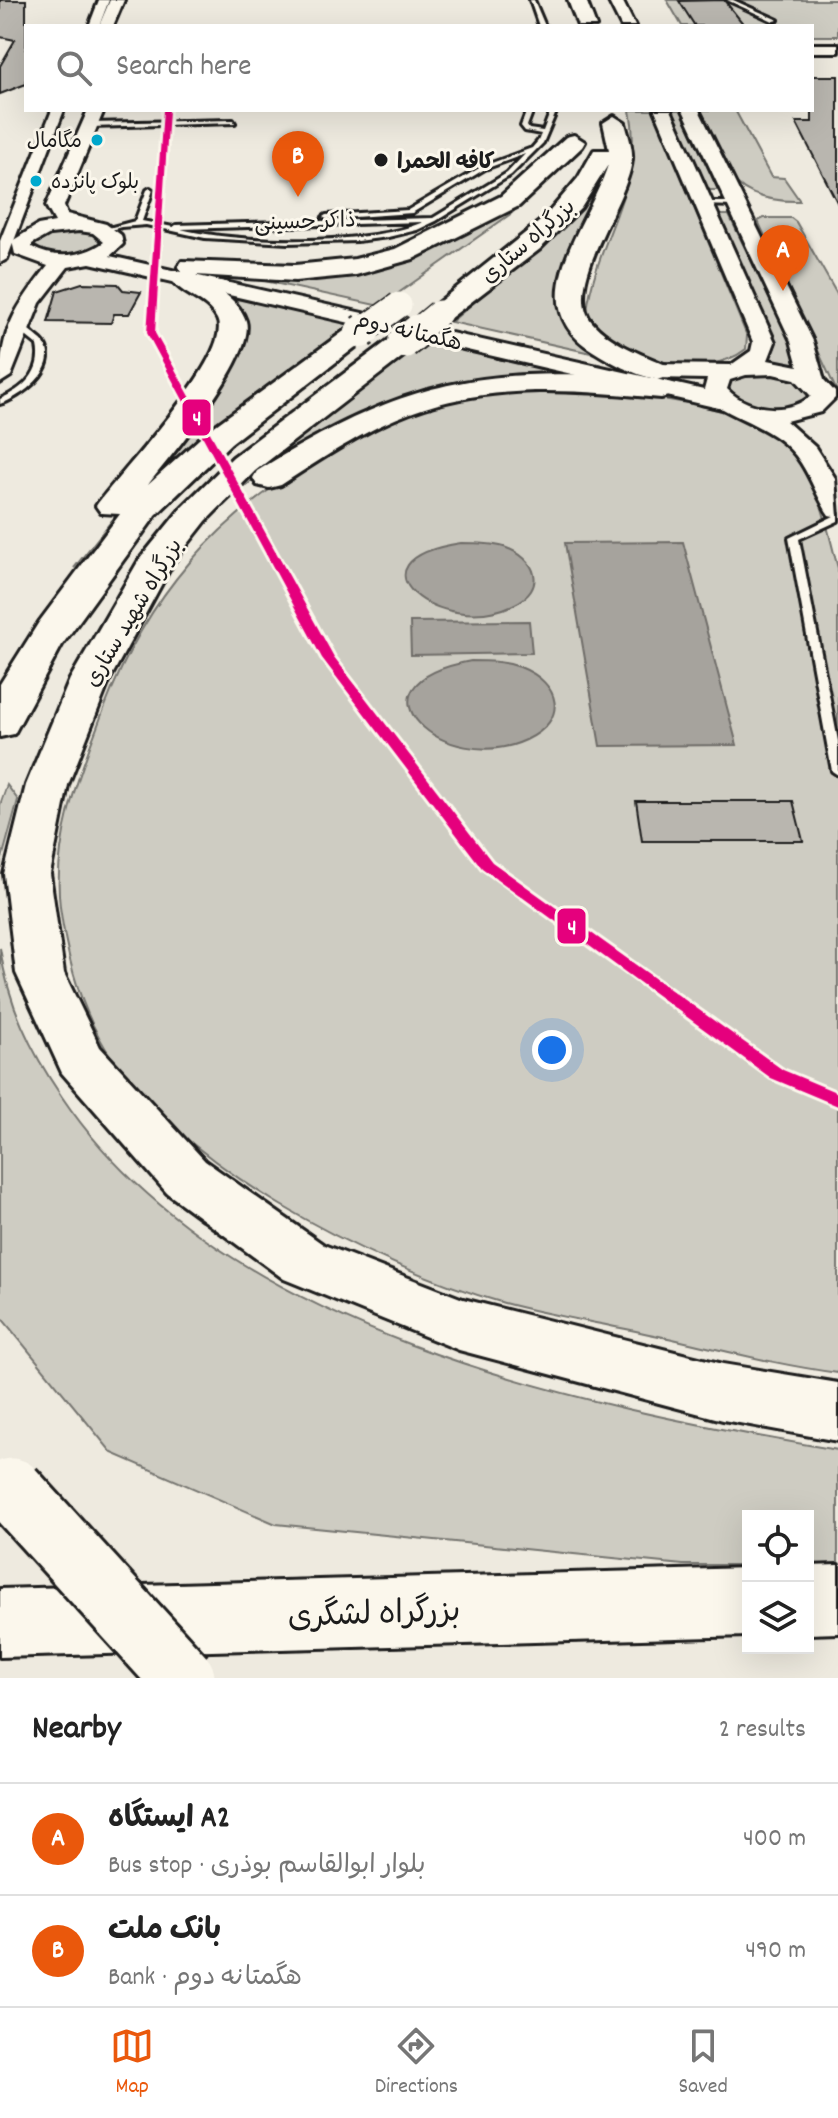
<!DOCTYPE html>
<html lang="en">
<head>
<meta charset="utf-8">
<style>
  :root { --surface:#fff; --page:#f2f2f2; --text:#222; --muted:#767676; --line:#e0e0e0; --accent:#ea580c }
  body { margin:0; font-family:Dekko,"Playpen Sans Arabic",sans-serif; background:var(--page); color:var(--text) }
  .controls { position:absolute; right:24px; bottom:24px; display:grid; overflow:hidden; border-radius:0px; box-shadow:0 8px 32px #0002 }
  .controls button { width:72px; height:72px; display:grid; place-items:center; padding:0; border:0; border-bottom:2px solid var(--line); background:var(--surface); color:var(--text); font:40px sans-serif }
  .you { position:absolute; left:552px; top:1050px; width:28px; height:28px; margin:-20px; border:6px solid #fff; border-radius:50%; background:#1a73e8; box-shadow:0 0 0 12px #1a73e833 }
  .badge { display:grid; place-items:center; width:52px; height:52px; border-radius:50%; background:var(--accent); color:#fff; font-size:26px; font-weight:700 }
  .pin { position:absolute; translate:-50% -66px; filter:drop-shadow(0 2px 4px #0008) }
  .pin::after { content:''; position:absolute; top:42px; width:28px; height:24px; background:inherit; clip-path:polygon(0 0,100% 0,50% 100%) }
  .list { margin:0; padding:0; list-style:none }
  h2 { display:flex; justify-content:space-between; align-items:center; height:104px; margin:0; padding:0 32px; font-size:34px }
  h2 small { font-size:26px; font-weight:400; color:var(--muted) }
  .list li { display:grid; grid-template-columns:52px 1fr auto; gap:24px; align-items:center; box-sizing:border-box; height:112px; padding:0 32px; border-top:2px solid var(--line) }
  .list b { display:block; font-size:30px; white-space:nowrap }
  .list p { margin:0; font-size:26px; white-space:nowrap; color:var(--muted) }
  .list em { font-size:26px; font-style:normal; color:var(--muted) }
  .icon { flex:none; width:44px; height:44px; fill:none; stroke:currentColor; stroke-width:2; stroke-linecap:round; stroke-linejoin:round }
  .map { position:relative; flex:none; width:838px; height:1678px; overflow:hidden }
  .search { position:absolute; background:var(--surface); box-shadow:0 8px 32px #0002; left:24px; right:24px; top:24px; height:88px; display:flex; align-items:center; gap:20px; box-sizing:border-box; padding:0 28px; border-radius:0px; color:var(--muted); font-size:30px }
  .sheet { height:328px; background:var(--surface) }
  nav { display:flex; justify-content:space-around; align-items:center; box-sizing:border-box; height:112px; border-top:2px solid var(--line); background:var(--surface); font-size:22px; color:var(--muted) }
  nav a { display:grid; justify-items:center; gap:4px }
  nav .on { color:var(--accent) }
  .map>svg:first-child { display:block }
  .green { fill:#ceccc2; stroke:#75746f; stroke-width:2 }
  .water { fill:#a6a39d; stroke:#6f6d69; stroke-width:2 }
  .building { fill:#b9b6af; stroke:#1c1c1c; stroke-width:2 }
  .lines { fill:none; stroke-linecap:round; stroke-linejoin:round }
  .lane-casing { stroke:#1c1c1c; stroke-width:6 }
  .street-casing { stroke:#1c1c1c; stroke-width:6 }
  .secondary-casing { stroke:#1c1c1c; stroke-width:6 }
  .highway-casing { stroke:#1c1c1c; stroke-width:6 }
  .lane { fill:#fbf7ec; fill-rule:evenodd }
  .street { fill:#fbf7ec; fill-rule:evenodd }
  .secondary { fill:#fbf7ec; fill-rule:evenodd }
  .highway { fill:#fbf7ec; fill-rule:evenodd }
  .highway-bridge-far2-casing { stroke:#1c1c1c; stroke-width:28; stroke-linecap:butt }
  .highway-bridge-far1-casing { stroke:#1c1c1c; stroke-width:36; stroke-linecap:butt }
  .highway-bridge-casing { stroke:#1c1c1c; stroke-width:69; stroke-linecap:butt }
  .highway-bridge-far2 { stroke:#fbf7ec; stroke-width:25 }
  .highway-bridge-far1 { stroke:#fbf7ec; stroke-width:32 }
  .highway-bridge { stroke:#fbf7ec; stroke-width:63 }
  .metro-1-casing { stroke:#fbf7ec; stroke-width:6 }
  .metro-1 { fill:#e5007d; fill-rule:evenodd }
  .bus-dot { fill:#00a9ce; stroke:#fbf7ec; stroke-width:3 }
  .poi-dot { fill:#1c1c1c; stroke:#fbf7ec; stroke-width:3 }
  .labels { text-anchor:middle; stroke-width:6; stroke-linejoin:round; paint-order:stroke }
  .far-bus-label { font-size:20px; fill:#1c1c1c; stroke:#fbf7ec; text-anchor:end }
  .far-poi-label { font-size:22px; font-weight:bold; fill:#1c1c1c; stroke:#fbf7ec; text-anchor:start }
  .far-street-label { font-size:22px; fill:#1c1c1c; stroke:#fbf7ec }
  .near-street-label { font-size:32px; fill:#1c1c1c; stroke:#fbf7ec }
  .line-badge { stroke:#fbf7ec; stroke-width:3 }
  .badge-label { font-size:22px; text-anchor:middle; font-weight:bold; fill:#fff }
</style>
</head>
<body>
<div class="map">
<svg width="838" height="1678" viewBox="0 0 838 1678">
  <rect width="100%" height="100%" fill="#eeeadf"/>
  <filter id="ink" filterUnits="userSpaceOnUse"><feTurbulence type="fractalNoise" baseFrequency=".0125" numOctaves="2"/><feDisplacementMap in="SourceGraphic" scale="16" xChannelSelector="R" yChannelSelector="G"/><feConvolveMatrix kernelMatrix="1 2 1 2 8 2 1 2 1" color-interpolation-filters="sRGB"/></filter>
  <g filter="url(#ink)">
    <g class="green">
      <path d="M667 0H838V36H812V26H682Z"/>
      <path d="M630 110H654L747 336 746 349C703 384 610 358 587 311 596 239 645 187 630 110Z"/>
      <path d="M671 110H681L718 190H708Z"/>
      <path d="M697 110H735L771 177 784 178 800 201C728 203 723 166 697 110Z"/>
      <path d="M609 168H613C585 227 513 323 609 357L451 322 561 228Z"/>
      <path d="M548 175 512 213 380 306 237 275 368 269Z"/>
      <path d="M719 215H729L801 364 769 361 775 347 744 285Z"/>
      <path d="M764 218H791L796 222 838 296V394L758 221Z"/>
      <path d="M78 230 99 237V244C82 256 49 261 34 245L48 233Z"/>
      <path d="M208 290 356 323 131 506 74 568 188 425 241 346Z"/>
      <path d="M429 340 615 383 506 377 455 383 415 394 255 478 201 525 282 447Z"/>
      <path d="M771 373 798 380 810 392C807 412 770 411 754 408 745 405 735 398 726 393L728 381 745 374Z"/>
      <path d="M483 386C558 390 743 390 794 449 818 476 828 533 838 568V1373C776 1365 715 1348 654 1335 605 1324 553 1316 504 1303 372 1266 166 1162 99 1037 78 999 66 951 60 907 52 839 80 772 104 709 148 594 215 519 320 456 339 444 358 430 378 421 411 406 449 397 483 386Z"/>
      <path d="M7 785 18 800 0 866V805Z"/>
      <path d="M0 948C8 1004 30 1050 62 1097 219 1331 576 1406 838 1450V1566H808V1516H748V1565H683L276 1524 112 1453 0 1316Z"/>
    </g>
    <g class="water">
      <path d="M683 542 737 745 600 746 565 543Z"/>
      <path d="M461 543C475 543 490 543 504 547 537 558 548 589 513 605 441 639 340 561 461 543Z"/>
      <path d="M529 621 532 653 411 655 410 622Z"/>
      <path d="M471 661C488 661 504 661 520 667 561 683 569 720 526 740 446 777 340 685 471 661Z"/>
    </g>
    <g class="building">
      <path d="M0 0H26V84L0 94V66L15 40 0 37Z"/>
      <path d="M724 0 745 26H695L679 1Z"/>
      <path d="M812 76H838V204L796 122H812Z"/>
      <path d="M82 283 118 284 123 290 141 292 129 314H114L111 323 48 322 57 291Z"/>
      <path d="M636 801H793L803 841H642Z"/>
    </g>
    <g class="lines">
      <defs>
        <g id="lane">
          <path d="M530 0H534L545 26H539Z"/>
          <path d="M727 0H733L778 20 773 21Z"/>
          <path d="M527 110H533L527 126 529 129 543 131 551 110H557L543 143 511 175 436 221 417 230 388 237 357 241 288 243 205 238 146 225 121 227 104 232 101 230 135 221 147 190 150 188 153 190 142 221 173 227 176 225 433 218 507 173 525 154 485 169 412 213 326 219 323 217 326 215 408 210 481 167 532 148 538 141 541 134 525 131 521 126ZM423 222C368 246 239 244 181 229Z"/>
          <path d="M233 120 235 123 90 127 87 125 90 123Z"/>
          <path d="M704 202H735L738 204 735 206 702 205V203Z"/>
          <path d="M17 325C25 326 28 329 34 334 37 337 41 339 44 343 61 369 20 398 0 404V399C23 389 43 372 37 345L17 329Z"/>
          <path d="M838 514V521L799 539 838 741V775L832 771 789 538Z"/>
        </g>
        <g id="street">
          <path d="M99 0H109L99 26H89Z"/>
          <path d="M52 110H64L7 259 0 263V241Z"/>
        </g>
        <g id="secondary">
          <path d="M110 0H124L113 26H99Z"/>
          <path d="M608 0H622L635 26H621Z"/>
          <rect x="812" y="44" width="26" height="8"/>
          <path d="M88 110H104L64 206 67 214 106 224 121 235 123 244 110 256 704 390 707 379 654 378 643 371 654 364 731 365 751 351 753 342 655 110H671L775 342 768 360 798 366 791 341 683 110H699L813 341 824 380 835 392V398L821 412 786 421 815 447 835 478 838 517 829 515C818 499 812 480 801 463 782 433 752 425 723 409L90 263 68 267 40 303 11 376 0 383C0 330 16 306 48 266L15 254 12 241 38 225 55 222 46 206ZM79 231 93 233 104 242C83 257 54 260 32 247V244L50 234ZM773 374 795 379 811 396C788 415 748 411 727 389L730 380 746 375Z"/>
        </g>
        <g id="highway">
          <path d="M568 0H586L596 26H578Z"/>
          <path d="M614 116 625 123C628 135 633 147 632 159 629 201 561 285 592 322 610 343 641 354 666 365L671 371 666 377 657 380 672 383 676 389 672 395 661 398C582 391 502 383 425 408 373 424 326 456 281 485L269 488 257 485 253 478 257 471C406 379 482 365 655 379 633 374 612 363 593 351 517 304 588 226 608 165L581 208 540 249 449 319H429L425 313 544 218 578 178 594 150H609L603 123Z"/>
          <path d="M574 135 585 142 582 147 519 206 413 259 356 275 295 281 196 275C214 286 239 299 246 321 256 356 171 456 148 485L209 430 351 326H371L375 332 231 443 156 515 62 645 14 734 0 737V684L39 622 120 514 101 513 96 506C118 474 235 354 217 319 207 299 182 296 171 279L181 272 178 267 182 261 295 265 355 259 395 249 501 196 566 137Z"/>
          <path d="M404 333 414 336 418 342 414 348 255 471 206 521 173 563 110 679 68 785 50 874 64 973 100 1047 205 1161 324 1245 463 1299 723 1364 838 1383V1441L723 1420 459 1350 284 1279 167 1193 62 1073 16 973 4 874 26 785 70 679 139 560 182 507 233 457 394 336Z"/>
          <path d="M838 1565V1633L808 1634V1566Z"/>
          <path d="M748 1568V1636L0 1657V1589Z"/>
        </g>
      </defs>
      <use href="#lane" class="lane-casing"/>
      <use href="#street" class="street-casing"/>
      <use href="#secondary" class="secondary-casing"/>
      <use href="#highway" class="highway-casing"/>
      <use href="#lane" class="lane"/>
      <use href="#street" class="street"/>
      <use href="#secondary" class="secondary"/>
      <use href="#highway" class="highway"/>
      <defs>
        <g id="highway-bridge-far2">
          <path d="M361 332 399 305"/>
          <path d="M416 332 439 313"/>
        </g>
        <g id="highway-bridge-far1">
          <path d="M361 332 364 330"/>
          <path d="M404 342 419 330"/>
        </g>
        <path id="highway-bridge" d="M12 1490 183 1678"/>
      </defs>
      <use href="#highway-bridge-far2" class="highway-bridge-far2-casing"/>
      <use href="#highway-bridge-far1" class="highway-bridge-far1-casing"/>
      <use href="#highway-bridge" class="highway-bridge-casing"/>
      <use href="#highway-bridge-far2" class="highway-bridge-far2"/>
      <use href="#highway-bridge-far1" class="highway-bridge-far1"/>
      <use href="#highway-bridge" class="highway-bridge"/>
      <defs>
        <path id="metro-1" d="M163 110H169L155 333 334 657 492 862 783 1070 838 1093V1106L771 1078 482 868 322 658 147 333Z"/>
      </defs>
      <use href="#metro-1" class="metro-1-casing"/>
      <use href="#metro-1" class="metro-1"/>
    </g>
  </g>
  <g class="bus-dot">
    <circle cx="97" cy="140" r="7"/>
    <circle cx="36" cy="181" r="7"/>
  </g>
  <circle class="poi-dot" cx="381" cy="160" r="8"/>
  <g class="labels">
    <g class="far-bus-label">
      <text x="82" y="147">مگامال</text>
      <text x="51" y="188" text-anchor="start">بلوک پانزده</text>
    </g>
    <g class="far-poi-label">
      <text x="397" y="168">کافه الحمرا</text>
    </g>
    <g class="far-street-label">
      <text transform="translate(305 220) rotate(-2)" y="8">ذاکر حسینی</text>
      <text transform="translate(527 240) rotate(-41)" y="8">بزرگراه ستاری</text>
      <text transform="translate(409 330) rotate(13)" y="8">هگمتانه دوم</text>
      <text transform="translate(132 612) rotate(-59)" y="8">بزرگراه شهید ستاری</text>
    </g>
    <g class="near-street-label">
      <text transform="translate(374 1612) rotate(-2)" y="11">بزرگراه لشگری</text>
    </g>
  </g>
  <g class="line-badge">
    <rect x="181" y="398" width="31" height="39" rx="8" fill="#e5007d"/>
    <rect x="556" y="907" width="31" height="38" rx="8" fill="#e5007d"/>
  </g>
  <g class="badge-label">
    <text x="197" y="425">4</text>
    <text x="572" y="934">4</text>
  </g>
</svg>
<div class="controls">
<button><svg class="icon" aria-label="locate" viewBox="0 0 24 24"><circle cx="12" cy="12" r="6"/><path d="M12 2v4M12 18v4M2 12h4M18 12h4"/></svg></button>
<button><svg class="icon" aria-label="layers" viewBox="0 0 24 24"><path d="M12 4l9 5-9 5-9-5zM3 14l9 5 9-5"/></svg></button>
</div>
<div class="you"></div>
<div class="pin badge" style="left:783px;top:291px">A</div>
<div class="pin badge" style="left:298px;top:197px">B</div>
<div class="search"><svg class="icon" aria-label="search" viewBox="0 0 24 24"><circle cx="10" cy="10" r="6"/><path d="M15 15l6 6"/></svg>Search here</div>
</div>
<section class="sheet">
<h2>Nearby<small>2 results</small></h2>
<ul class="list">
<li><span class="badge">A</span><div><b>ایستگاه A2</b><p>Bus stop · بلوار ابوالقاسم بوذری</p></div><em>400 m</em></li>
<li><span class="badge">B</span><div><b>بانک ملت</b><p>Bank · هگمتانه دوم</p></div><em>490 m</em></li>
</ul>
</section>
<nav>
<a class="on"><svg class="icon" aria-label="map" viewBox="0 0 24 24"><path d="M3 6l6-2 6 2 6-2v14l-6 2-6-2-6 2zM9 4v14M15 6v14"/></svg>Map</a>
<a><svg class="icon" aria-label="directions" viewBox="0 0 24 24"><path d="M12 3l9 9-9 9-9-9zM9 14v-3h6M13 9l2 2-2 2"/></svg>Directions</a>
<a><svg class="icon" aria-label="saved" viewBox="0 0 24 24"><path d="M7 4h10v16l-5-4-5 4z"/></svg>Saved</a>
</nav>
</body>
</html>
